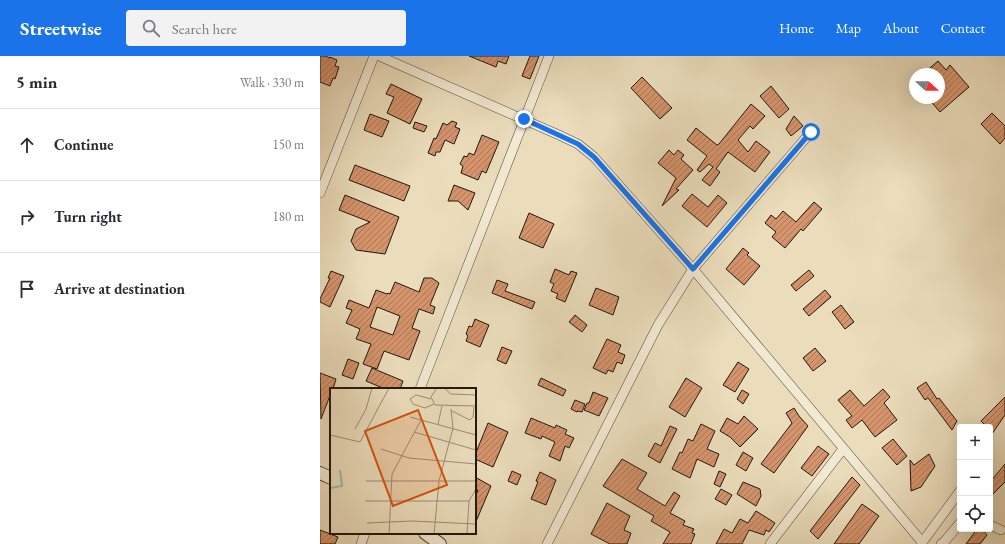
<!DOCTYPE html>
<html lang="en">
<head>
<meta charset="utf-8">
<style>
  :root { --surface:#fff; --page:#f2f2f3; --text:#2b2b33; --muted:#7c7c81; --line:#e1e1e2; --accent:#1a73e8 }
  body { margin:0; font-family:"EB Garamond",serif; background:var(--page); color:var(--text) }
  .controls { position:absolute; right:12px; bottom:12px; display:grid; overflow:hidden; border-radius:4px; box-shadow:0 4px 16px #0002 }
  .controls button { width:36px; height:36px; display:grid; place-items:center; padding:0; border:0; border-bottom:1px solid var(--line); background:var(--surface); color:var(--text); font:20px sans-serif }
  .compass { position:absolute; left:589px; top:12px; width:36px; height:36px; border-radius:50%; background:var(--surface); box-shadow:0 4px 16px #0002; rotate:111deg }
  .stop { position:absolute; width:12px; height:12px; margin:-9px; border:3px solid #1a73e8; border-radius:50%; background:#fff }
  .stop.end { background:#1a73e8; border-color:#fff; box-shadow:0 1px 4px #0008 }
  .list { margin:0; padding:0; list-style:none }
  h2 { display:flex; justify-content:space-between; align-items:center; height:52px; margin:0; padding:0 16px; font-size:17px }
  h2 small { font-size:13px; font-weight:400; color:var(--muted) }
  .list li { display:grid; grid-template-columns:26px 1fr auto; gap:12px; align-items:center; box-sizing:border-box; height:72px; padding:0 16px; border-top:1px solid var(--line) }
  .list b { display:block; font-size:15px; white-space:nowrap }
  .list em { font-size:13px; font-style:normal; color:var(--muted) }
  .icon { flex:none; width:22px; height:22px; fill:none; stroke:currentColor; stroke-width:2; stroke-linecap:round; stroke-linejoin:round }
  .map { position:relative; flex:none; width:685px; height:488px; overflow:hidden }
  header { display:flex; align-items:center; gap:24px; box-sizing:border-box; height:56px; padding:0 20px; background:var(--accent); color:#fff }
  header strong { font-size:19px }
  nav { display:flex; gap:22px; margin-inline-start:auto; font-size:14px }
  .search { width:280px; height:36px; background:var(--page); display:flex; align-items:center; gap:10px; box-sizing:border-box; padding:0 14px; border-radius:4px; color:var(--muted); font-size:15px }
  main { display:flex }
  aside { flex:1; background:var(--surface) }
  .map>svg:first-child { display:block }
  .building { fill:url(#building-hatch); stroke:#20170e; fill-rule:evenodd }
  .lines { fill:none; stroke-linecap:round; stroke-linejoin:round }
  .minor-casing { stroke:#53483a; stroke-width:10 }
  .tertiary-casing { stroke:#53483a; stroke-width:14 }
  .minor { stroke:#f2e9d3; stroke-width:9 }
  .tertiary { stroke:#f2e9d3; stroke-width:12 }
  .route { stroke:#1a73e8; stroke-width:5 }
  .inset-river { fill:none; stroke:#98bbb3; stroke-width:2 }
  .inset-road { fill:none; stroke:#9a8e76; stroke-width:1 }
  .view { fill:#d4520c; fill-opacity:0.15; stroke:#d4520c; stroke-width:2 }
  .inset-edge { fill:none; stroke:#20170e; stroke-width:2 }
</style>
</head>
<body>
<header>
<strong>Streetwise</strong>
<div class="search"><svg class="icon" aria-label="search" viewBox="0 0 24 24"><circle cx="10" cy="10" r="6"/><path d="M15 15l6 6"/></svg>Search here</div>
<nav><a>Home</a><a>Map</a><a>About</a><a>Contact</a></nav>
</header>
<main>
<aside>
<h2>5 min<small>Walk · 330 m</small></h2>
<ul class="list">
<li><svg class="icon" aria-label="ahead" viewBox="0 0 24 24"><path d="M12 20V5M6 11l6-6 6 6"/></svg><div><b>Continue</b></div><em>150 m</em></li>
<li><svg class="icon" aria-label="right" viewBox="0 0 24 24"><path d="M7 20v-9h11M14 6l5 5-5 5"/></svg><div><b>Turn right</b></div><em>180 m</em></li>
<li><svg class="icon" aria-label="arrive" viewBox="0 0 24 24"><path d="M6 21V4h12l-3 4 3 4H6"/></svg><div><b>Arrive at destination</b></div></li>
</ul>
</aside>
<div class="map">
<svg width="685" height="488" viewBox="0 0 685 488">
  <defs>
    <pattern id="building-hatch" width="6" height="6" patternUnits="userSpaceOnUse"><rect width="6" height="6" fill="#d6946c"/><path d="M-1 1l2-2M0 6l6-6M5 7l2-2" fill="none" stroke="#ad7857"/></pattern>
  </defs>
  <rect width="100%" height="100%" fill="#ebddbc"/>
  <filter id="stains"><feTurbulence type="fractalNoise" baseFrequency=".005" numOctaves="4"/><feColorMatrix values="0 0 0 0 .2 0 0 0 0 .09 0 0 0 0 .02 0 0 0 .5 -.17"/></filter>
  <radialGradient id="worn" r=".72"><stop offset=".6" stop-color="#630" stop-opacity="0"/><stop offset="1" stop-color="#630" stop-opacity=".3"/></radialGradient>
  <g class="building">
    <path d="M0 0H5L10 2V1L17 4 15 10 19 11 15 23 13 22 10 30 0 26Z"/>
    <path d="M149 0H189L186 8 178 5 176 11Z"/>
    <path d="M210 0H219L210 23 202 20Z"/>
    <path d="M618 5 626 14 630 9 649 31 620 56 608 42H619V18H603Z"/>
    <path d="M322 21 352 52 340 63 311 32Z"/>
    <path d="M71 28 102 43 90 68 67 57 74 41 66 38Z"/>
    <path d="M451 30 469 53 459 62 440 40Z"/>
    <path d="M431 48 445 60 433 73 430 70 418 84 428 96 436 85 450 96 435 116 408 96 396 113 400 116 390 130 382 124 393 111 389 108 380 116 377 114 387 100 367 84 376 72 397 89 399 88Z"/>
    <path d="M672 57 685 70V82L680 88 661 68Z"/>
    <path d="M50 58 69 65 62 81 44 74Z"/>
    <path d="M474 60 483 70 471 80 466 73Z"/>
    <path d="M132 65 137 67 135 71 140 73 134 88 125 84 120 96H116L115 100 108 97 114 82 116 83 123 67 127 69Z"/>
    <path d="M95 66 107 70 104 76 93 72Z"/>
    <path d="M162 79 179 86 166 117 162 115 158 124 141 117 143 110 140 108 144 100 147 101 149 97 154 99Z"/>
    <path d="M349 94 354 99 358 94 364 99 361 103 373 114 356 133 359 134 342 150 356 122 338 107Z"/>
    <path d="M35 109 90 130 84 145 29 124Z"/>
    <path d="M134 129 155 137 148 154 138 145H128Z"/>
    <path d="M372 138 388 151 398 139 407 147 387 171 362 150Z"/>
    <path d="M25 139 79 161 65 198 36 194 31 185 36 173 50 166 19 154Z"/>
    <path d="M494 146 502 153 483 175 481 173 465 192 452 181 456 176 445 167 451 159 456 163 463 155 476 166Z"/>
    <path d="M209 157 234 168 223 192 199 182Z"/>
    <path d="M423 192 429 197 427 199 440 210 424 229 406 213Z"/>
    <path d="M235 213 249 219 251 215 257 217 245 246 236 242 238 238 231 235 234 228 230 226Z"/>
    <path d="M489 214 494 220 476 235 471 229Z"/>
    <path d="M11 215 24 220 10 251 0 246V243L10 222H8Z"/>
    <path d="M104 222H112L119 227 110 249 115 251 113 258 99 253 92 272 100 275 89 304 64 295 57 313 43 308 51 288 36 283 40 273 26 267 32 254 26 252 29 244 49 252 56 234 67 238 68 237 70 238 75 226 99 236ZM57 251 80 260 73 279 50 271Z"/>
    <path d="M177 224 188 228 185 235 215 246 212 253 172 237Z"/>
    <path d="M276 232 299 241 293 259 269 249Z"/>
    <path d="M505 234 511 241 489 260 483 253Z"/>
    <path d="M521 249 534 266 525 273 512 256Z"/>
    <path d="M255 259 267 269 262 276 249 266Z"/>
    <path d="M155 263 169 269 160 291 146 285 148 280 146 278 149 270 152 271Z"/>
    <path d="M287 283 301 289 298 296 305 299 302 308 297 306 293 316 288 314 286 318 273 312Z"/>
    <path d="M182 291 192 295 186 308 177 304Z"/>
    <path d="M495 292 506 305 493 315 483 302Z"/>
    <path d="M28 303 39 307 33 323 22 319Z"/>
    <path d="M418 306 429 313 415 336 403 329Z"/>
    <path d="M52 312 83 325 80 333H65L46 325Z"/>
    <path d="M0 317 16 323 13 333H11V337L1 363Z"/>
    <path d="M221 322 246 334 243 340 218 329Z"/>
    <path d="M366 322 382 332 365 361 349 351Z"/>
    <path d="M606 326 617 343 619 342 637 365 632 374 608 342 605 344 597 332Z"/>
    <path d="M563 333 570 341 564 347 577 364 555 381 542 364 532 372 526 364 532 360 518 344 530 334 544 350Z"/>
    <path d="M422 334 429 338 423 348 417 343Z"/>
    <path d="M273 336 288 342 279 360 264 354 267 347H269Z"/>
    <path d="M685 341V359L672 378 670 375V371H667L661 365Z"/>
    <path d="M255 344 265 348 262 356 258 355 257 356 251 353Z"/>
    <path d="M474 352 479 360 488 370 454 417 441 408 472 367 466 357Z"/>
    <path d="M424 360 438 373 420 391 410 381 400 375 407 362 418 368Z"/>
    <path d="M211 362 235 372 236 369 247 374 245 378 254 382 249 392 245 390 240 405 229 400 235 386 222 380 221 383 205 377Z"/>
    <path d="M168 367 188 376 173 411 155 403V399Z"/>
    <path d="M381 368 395 375 387 393 399 398 394 411 377 403 370 422 352 413 360 396 362 397 368 383 373 385Z"/>
    <path d="M350 370 357 373 340 407 328 400 335 387 341 390Z"/>
    <path d="M573 383 587 400 577 409 562 392Z"/>
    <path d="M498 390 509 398 492 420 481 412Z"/>
    <path d="M423 396 433 402 426 415 416 409Z"/>
    <path d="M609 398 615 410 601 431 591 435 590 404 594 409Z"/>
    <path d="M302 403 327 417 317 433 345 450 354 436 360 440 350 457 365 465 363 469 374 473 372 477 375 478 371 488H343L350 476 331 465 334 460 283 430Z"/>
    <path d="M685 408V426L670 441V426Z"/>
    <path d="M192 415 201 419 197 429 188 425Z"/>
    <path d="M399 415 406 418 400 431 394 428Z"/>
    <path d="M220 416 236 424 226 449 211 443 218 426 216 425Z"/>
    <path d="M155 421 171 430 155 468V441L158 434 155 433Z"/>
    <path d="M532 421 540 429 498 483 490 475Z"/>
    <path d="M423 426 440 433 441 440 436 450 417 438Z"/>
    <path d="M401 433 412 439 406 449 395 443Z"/>
    <path d="M287 447 310 460 304 474 311 477 307 488H290L271 478Z"/>
    <path d="M542 448 559 460 539 488H514Z"/>
    <path d="M436 455 455 467 449 476 446 474 444 479 429 474 422 488H396L404 473 412 477 420 463 428 467Z"/>
    <path d="M657 473H662L667 479 660 488H646Z"/>
    <path d="M0 474 18 481 15 488H0Z"/>
  </g>
  <g class="lines">
    <defs>
      <g id="minor">
        <path d="M59 0 239 79 258 88 274 101 373 213 602 486"/>
        <path d="M0 137 54 0"/>
        <path d="M100 333 229 0"/>
        <path d="M670 469 681 474"/>
        <path d="M41 488 45 477"/>
        <path d="M227 488 338 269 373 213 491 76"/>
        <path d="M450 488 523 393"/>
        <path d="M601 488 640 435"/>
        <path d="M621 488 625 485 640 467"/>
      </g>
      <g id="tertiary">
        <path d="M0 417 11 422"/>
        <path d="M105 477 120 488"/>
      </g>
    </defs>
    <use href="#minor" class="minor-casing"/>
    <use href="#tertiary" class="tertiary-casing"/>
    <use href="#minor" class="minor"/>
    <use href="#tertiary" class="tertiary"/>
  </g>
  <g class="lines">
    <path class="route" d="M204 63 258 88 274 101 373 213 491 76"/>
  </g>
  <g transform="translate(10 332)">
    <rect width="146" height="146" fill="#ebddbc"/>
    <path class="inset-river" d="M0 100 12 98 10 82"/>
    <path class="inset-road" d="M107 0 101 9 105 17 146 18M114 0 121 6 146 7M101 11 86 7 80 11 83 16 95 20 104 16M122 23 140 32 143 29 144 19M80 29 146 47M108 36 112 18M25 41 36 21 42 0M84 44 146 62M0 47 30 54 59 0M51 61 79 70 146 76M36 93H146M35 113H139M37 135 82 133 146 136M59 146 62 86 91 32M104 146 109 93 123 40 121 21M137 146 139 113 146 101"/>
    <path class="view" d="M88 22 117 97 63 118 35 43Z"/>
    <rect width="146" height="146" class="inset-edge"/>
  </g>
  <rect width="100%" height="100%" filter="url(#stains)"/>
  <rect width="100%" height="100%" fill="url(#worn)"/>
</svg>
<div class="controls">
<button>+</button>
<button>−</button>
<button><svg class="icon" aria-label="locate" viewBox="0 0 24 24"><circle cx="12" cy="12" r="6"/><path d="M12 2v4M12 18v4M2 12h4M18 12h4"/></svg></button>
</div>
<svg class="compass" viewBox="-18 -18 36 36"><path d="M0-13l5 13h-10z" fill="#e53935"/><path d="M0 13l5-13h-10z" fill="#7c7c81"/></svg>
<div class="stop" style="left:491px;top:76px"></div>
<div class="stop end" style="left:204px;top:63px"></div>
</div>
</main>
</body>
</html>
